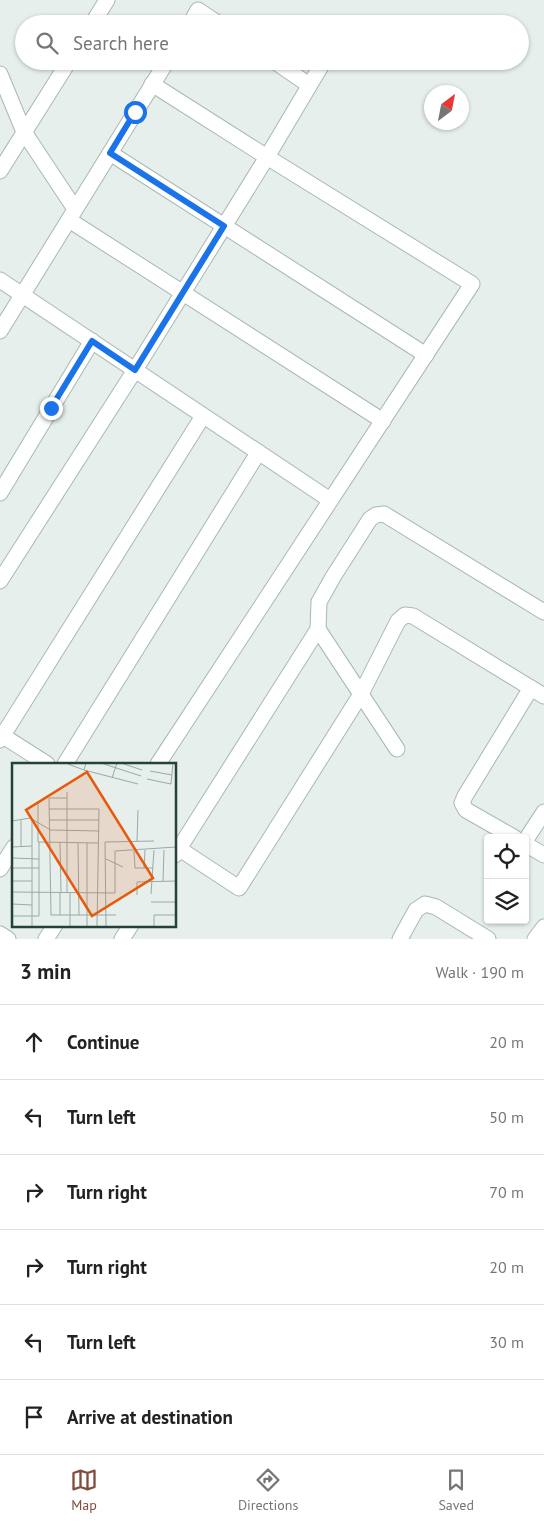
<!DOCTYPE html>
<html lang="en">
<head>
<meta charset="utf-8">
<style>
  :root { --surface:#fff; --page:#f2f2f2; --text:#222; --muted:#767676; --line:#e0e0e0; --accent:#804e3d }
  body { margin:0; font-family:"PT Sans",sans-serif; background:var(--page); color:var(--text) }
  .controls { position:absolute; right:15px; bottom:15px; display:grid; overflow:hidden; border-radius:5px; box-shadow:0 1px 4px #0004 }
  .controls button { width:45px; height:45px; display:grid; place-items:center; padding:0; border:0; border-bottom:1px solid var(--line); background:var(--surface); color:var(--text); font:25px sans-serif }
  .compass { position:absolute; left:424px; top:85px; width:45px; height:45px; border-radius:50%; background:var(--surface); box-shadow:0 1px 4px #0004; rotate:32deg }
  .stop { position:absolute; width:15px; height:15px; margin:-11px; border:4px solid #1a73e8; border-radius:50%; background:#fff }
  .stop.end { background:#1a73e8; border-color:#fff; box-shadow:0 1px 5px #0008 }
  .list { margin:0; padding:0; list-style:none }
  h2 { display:flex; justify-content:space-between; align-items:center; height:65px; margin:0; padding:0 20px; font-size:21px }
  h2 small { font-size:16px; font-weight:400; color:var(--muted) }
  .list li { display:grid; grid-template-columns:32px 1fr auto; gap:15px; align-items:center; box-sizing:border-box; height:75px; padding:0 20px; border-top:1px solid var(--line) }
  .list b { display:block; font-size:19px; white-space:nowrap }
  .list em { font-size:16px; font-style:normal; color:var(--muted) }
  .icon { flex:none; width:28px; height:28px; fill:none; stroke:currentColor; stroke-width:2; stroke-linecap:round; stroke-linejoin:round }
  .map { position:relative; flex:none; width:544px; height:939px; overflow:hidden }
  .search { position:absolute; background:var(--surface); box-shadow:0 1px 4px #0004; left:15px; right:15px; top:15px; height:55px; display:flex; align-items:center; gap:12px; box-sizing:border-box; padding:0 18px; border-radius:28px; color:var(--muted); font-size:19px }
  .sheet { height:515px; background:var(--surface) }
  nav { display:flex; justify-content:space-around; align-items:center; box-sizing:border-box; height:70px; border-top:1px solid var(--line); background:var(--surface); font-size:14px; color:var(--muted) }
  nav a { display:grid; justify-items:center; gap:2px }
  nav .on { color:var(--accent) }
  .map>svg:first-child { display:block }
  .lines { fill:none; stroke-linecap:round; stroke-linejoin:round }
  .street-casing { stroke:#a8b8b2; stroke-width:17 }
  .street { stroke:#fff; stroke-width:15 }
  .route { stroke:#1a73e8; stroke-width:6 }
  .inset-road { fill:none; stroke:#98aaa4; stroke-width:1 }
  .view { fill:#e8590c; fill-opacity:0.15; stroke:#e8590c; stroke-width:2.5 }
  .inset-edge { fill:none; stroke:#24423a; stroke-width:2.5 }
</style>
</head>
<body>
<div class="map">
<svg width="544" height="939" viewBox="0 0 544 939">
  <rect width="100%" height="100%" fill="#e6efeb"/>
  <g class="lines">
    <defs>
      <g id="street">
        <path d="M92 24 107 0"/>
        <path d="M190 24 198 10 219 24"/>
        <path d="M274 61 309 85"/>
        <path d="M0 74 24 132 75 209"/>
        <path d="M110 153 426 355"/>
        <path d="M0 171 69 61"/>
        <path d="M69 220 383 421"/>
        <path d="M0 280 330 500"/>
        <path d="M0 331 167 61"/>
        <path d="M0 493 92 341"/>
        <path d="M0 581 135 370 267 157 152 84"/>
        <path d="M318 629 397 749"/>
        <path d="M0 734 47 764"/>
        <path d="M0 740 203 416"/>
        <path d="M65 764 258 453"/>
        <path d="M158 764 472 284 267 157 324 61"/>
        <path d="M515 838 466 810 462 803 465 796 531 688"/>
        <path d="M525 841 544 812"/>
        <path d="M525 844 544 855"/>
        <path d="M175 846 239 888 361 694 398 621 405 615 413 616 544 696"/>
        <path d="M175 855 318 629 319 602 333 577 370 519 376 515 384 514 544 612"/>
        <path d="M0 869 14 847"/>
        <path d="M0 934 8 939"/>
        <path d="M46 939 55 925"/>
        <path d="M122 939 131 925"/>
        <path d="M400 939 416 910 425 904 436 907 488 939"/>
        <path d="M535 939 544 927"/>
      </g>
    </defs>
    <use href="#street" class="street-casing"/>
    <use href="#street" class="street"/>
  </g>
  <g class="lines">
    <path class="route" d="M51 408 92 341 135 370 224 226 110 153 135 112"/>
  </g>
  <g transform="translate(12 763)">
    <rect width="164" height="164" fill="#e6efeb"/>
    <path class="inset-road" d="M89 0 129 13M109 0 130 7M56 1 72 7 74 0M72 7 126 21M138 8 160 12M100 15 105 0M135 16 159 21 161 0M55 29V46H87L85 163M55 35H37L39 152H67M26 39V79L86 80M37 46H55V130M20 56V163M9 57V84M37 57H87M0 58 18 55 37 66M37 67 87 68M125 78 126 47M48 79 49 130M66 80 67 152H104M75 80V163M0 84 20 83M122 88 123 105H141M0 95 27 96M94 96 111 104M0 105H27M132 105 133 87M0 118H20M151 118 152 87M0 129 103 130V88L164 84M48 130V152M58 130V163M139 131 142 87M125 132V119L164 118M139 139H164M0 141 20 142M0 153H27V79M94 163 93 79 142 78M142 163V152H164"/>
    <path class="view" d="M75 9 141 115 80 153 14 47Z"/>
    <rect width="164" height="164" class="inset-edge"/>
  </g>
</svg>
<div class="controls">
<button><svg class="icon" aria-label="locate" viewBox="0 0 24 24"><circle cx="12" cy="12" r="6"/><path d="M12 2v4M12 18v4M2 12h4M18 12h4"/></svg></button>
<button><svg class="icon" aria-label="layers" viewBox="0 0 24 24"><path d="M12 4l9 5-9 5-9-5zM3 14l9 5 9-5"/></svg></button>
</div>
<svg class="compass" viewBox="-18 -18 36 36"><path d="M0-13l5 13h-10z" fill="#e53935"/><path d="M0 13l5-13h-10z" fill="#767676"/></svg>
<div class="stop" style="left:135px;top:112px"></div>
<div class="stop end" style="left:51px;top:408px"></div>
<div class="search"><svg class="icon" aria-label="search" viewBox="0 0 24 24"><circle cx="10" cy="10" r="6"/><path d="M15 15l6 6"/></svg>Search here</div>
</div>
<section class="sheet">
<h2>3 min<small>Walk · 190 m</small></h2>
<ul class="list">
<li><svg class="icon" aria-label="ahead" viewBox="0 0 24 24"><path d="M12 20V5M6 11l6-6 6 6"/></svg><div><b>Continue</b></div><em>20 m</em></li>
<li><svg class="icon" aria-label="left" viewBox="0 0 24 24"><path d="M17 20v-9H6M10 6l-5 5 5 5"/></svg><div><b>Turn left</b></div><em>50 m</em></li>
<li><svg class="icon" aria-label="right" viewBox="0 0 24 24"><path d="M7 20v-9h11M14 6l5 5-5 5"/></svg><div><b>Turn right</b></div><em>70 m</em></li>
<li><svg class="icon" aria-label="right" viewBox="0 0 24 24"><path d="M7 20v-9h11M14 6l5 5-5 5"/></svg><div><b>Turn right</b></div><em>20 m</em></li>
<li><svg class="icon" aria-label="left" viewBox="0 0 24 24"><path d="M17 20v-9H6M10 6l-5 5 5 5"/></svg><div><b>Turn left</b></div><em>30 m</em></li>
<li><svg class="icon" aria-label="arrive" viewBox="0 0 24 24"><path d="M6 21V4h12l-3 4 3 4H6"/></svg><div><b>Arrive at destination</b></div></li>
</ul>
</section>
<nav>
<a class="on"><svg class="icon" aria-label="map" viewBox="0 0 24 24"><path d="M3 6l6-2 6 2 6-2v14l-6 2-6-2-6 2zM9 4v14M15 6v14"/></svg>Map</a>
<a><svg class="icon" aria-label="directions" viewBox="0 0 24 24"><path d="M12 3l9 9-9 9-9-9zM9 14v-3h6M13 9l2 2-2 2"/></svg>Directions</a>
<a><svg class="icon" aria-label="saved" viewBox="0 0 24 24"><path d="M7 4h10v16l-5-4-5 4z"/></svg>Saved</a>
</nav>
</body>
</html>
